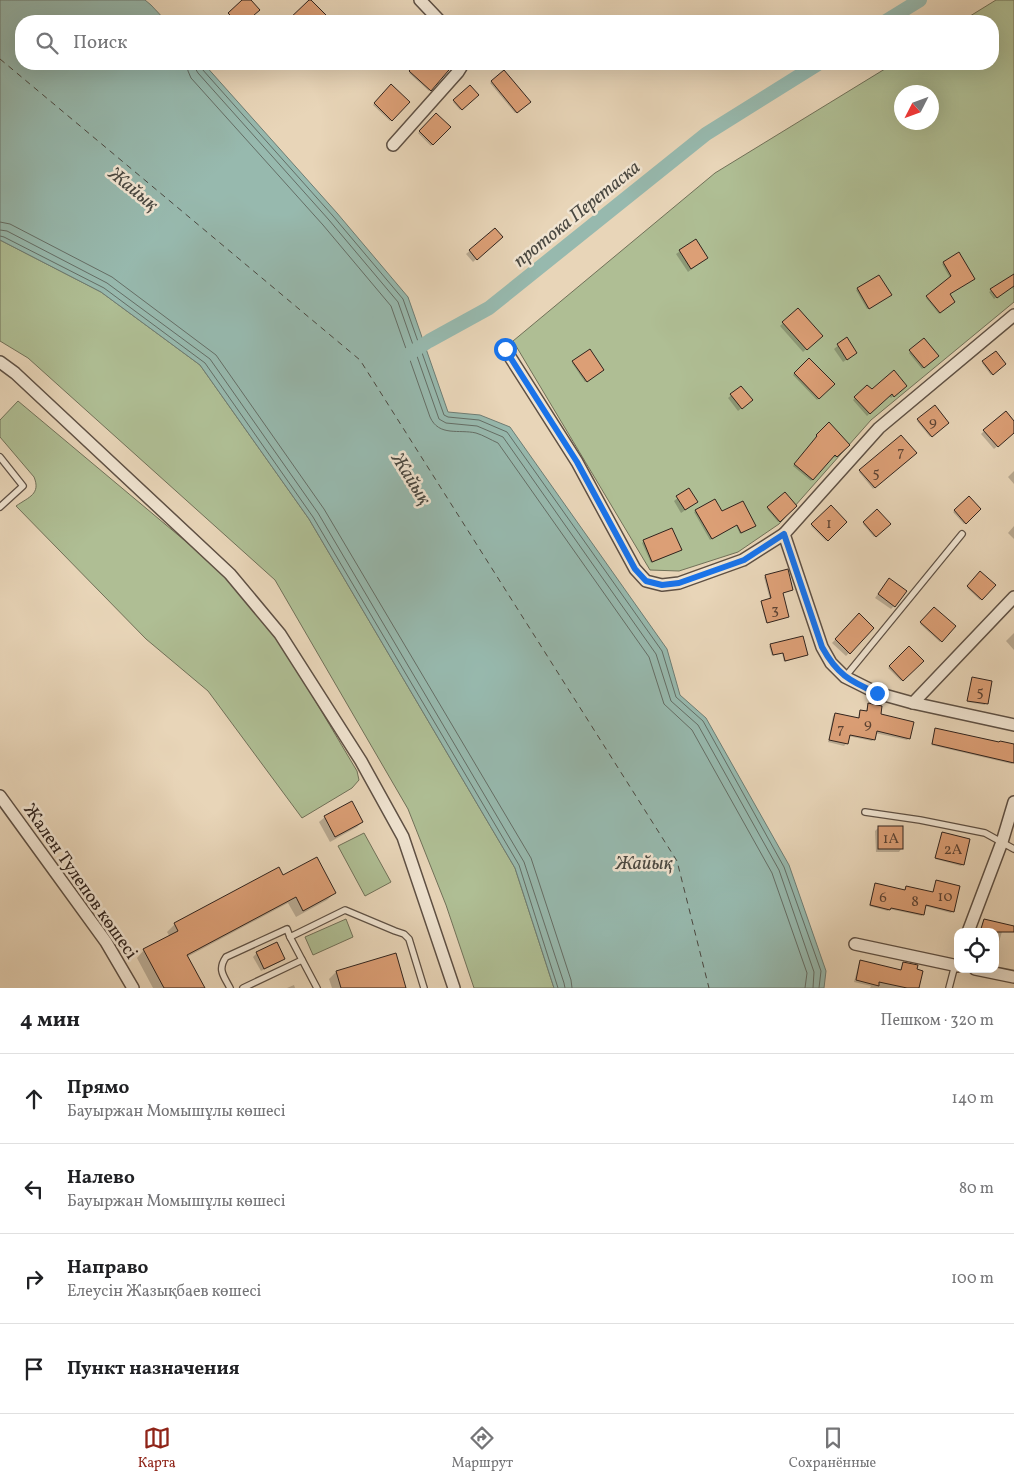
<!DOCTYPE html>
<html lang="ru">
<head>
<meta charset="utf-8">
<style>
  :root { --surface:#fff; --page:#f2f2f2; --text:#202124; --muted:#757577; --line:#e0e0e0; --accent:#8f2418 }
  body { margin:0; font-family:Vollkorn,serif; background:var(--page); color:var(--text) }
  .controls { position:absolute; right:15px; bottom:15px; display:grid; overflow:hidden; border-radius:10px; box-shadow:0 5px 20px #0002 }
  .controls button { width:45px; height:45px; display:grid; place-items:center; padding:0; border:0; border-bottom:1px solid var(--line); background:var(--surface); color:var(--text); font:25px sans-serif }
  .compass { position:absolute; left:894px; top:85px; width:45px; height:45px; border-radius:50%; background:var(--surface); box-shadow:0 5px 20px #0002; rotate:228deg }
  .stop { position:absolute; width:15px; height:15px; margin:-11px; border:4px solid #1a73e8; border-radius:50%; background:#fff }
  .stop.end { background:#1a73e8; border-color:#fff; box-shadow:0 1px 5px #0008 }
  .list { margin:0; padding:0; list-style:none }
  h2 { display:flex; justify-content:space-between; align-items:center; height:65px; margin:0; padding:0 20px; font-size:21px }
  h2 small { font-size:16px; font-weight:400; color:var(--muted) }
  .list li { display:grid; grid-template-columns:32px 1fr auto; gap:15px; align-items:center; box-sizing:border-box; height:90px; padding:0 20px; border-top:1px solid var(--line) }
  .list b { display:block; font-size:19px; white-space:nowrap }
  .list p { margin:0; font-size:16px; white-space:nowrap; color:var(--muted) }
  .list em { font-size:16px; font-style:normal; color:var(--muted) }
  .icon { flex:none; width:28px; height:28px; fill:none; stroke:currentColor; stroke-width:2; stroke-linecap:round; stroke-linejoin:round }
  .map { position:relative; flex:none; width:1014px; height:988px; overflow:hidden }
  .search { position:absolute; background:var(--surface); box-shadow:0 5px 20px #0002; left:15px; right:15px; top:15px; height:55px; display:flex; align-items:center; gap:12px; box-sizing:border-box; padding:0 18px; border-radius:20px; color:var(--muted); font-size:19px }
  .sheet { height:425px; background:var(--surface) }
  nav { display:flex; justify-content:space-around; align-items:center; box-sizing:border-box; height:70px; border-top:1px solid var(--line); background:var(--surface); font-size:14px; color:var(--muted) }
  nav a { display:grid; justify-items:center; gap:2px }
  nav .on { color:var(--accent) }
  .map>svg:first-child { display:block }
  .green { fill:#afbe94; stroke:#707058; fill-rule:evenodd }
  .water { fill:#97b9ae; stroke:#6e7d74 }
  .shadow { fill:#0003 }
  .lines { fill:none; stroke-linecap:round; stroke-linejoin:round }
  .shore { stroke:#646e66; stroke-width:1 }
  .canal { stroke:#97b9ae; stroke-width:14 }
  .ferry { stroke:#4a4841; stroke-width:1; stroke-dasharray:6 5; stroke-linecap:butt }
  .building { fill:#dc9f76; stroke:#30231d }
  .lane-casing { stroke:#5e5044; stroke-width:8 }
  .street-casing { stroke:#5e5044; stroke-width:14 }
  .lane { stroke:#f0e4d1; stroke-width:5.5 }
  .street { stroke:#f0e4d1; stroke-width:11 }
  .route { stroke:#1a73e8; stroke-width:6 }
  .labels { text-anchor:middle; stroke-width:5; stroke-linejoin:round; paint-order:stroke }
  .number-label { font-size:15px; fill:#5b4233 }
  .street-label { font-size:18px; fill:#30231d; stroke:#f0e4d1 }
  .water-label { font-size:19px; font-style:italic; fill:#4a4841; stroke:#f0e4d1 }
</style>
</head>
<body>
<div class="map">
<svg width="1014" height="988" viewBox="0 0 1014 988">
  <rect width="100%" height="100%" fill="#e8d5b8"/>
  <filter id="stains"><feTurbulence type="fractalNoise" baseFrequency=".004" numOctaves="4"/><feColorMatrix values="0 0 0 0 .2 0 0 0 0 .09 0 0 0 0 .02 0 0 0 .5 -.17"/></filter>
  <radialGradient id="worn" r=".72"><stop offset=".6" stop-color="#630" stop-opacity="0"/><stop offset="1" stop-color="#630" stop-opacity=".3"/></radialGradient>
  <g class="green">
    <path d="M996 0H1014V302L871 420 779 524 738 552 679 571 650 570 513 341 715 173 893 64H993V21H962ZM902 92H932V122H902Z"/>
    <path d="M0 240 101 292 200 365 309 519 515 868 554 988H474L446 905 408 809 275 580 28 358 0 341Z"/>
    <path d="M18 401 233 581 264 620 291 660 357 771 359 780 352 788 302 818 208 691 146 639 16 506C29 497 41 494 34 477L0 437V420Z"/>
    <path d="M364 833 391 882 365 896 338 846Z"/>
    <path d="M346 919 353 937 313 955 305 937Z"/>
  </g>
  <path class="water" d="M0 0H145L151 5 166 21H21V64H204L337 213 408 297 448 412 480 415 510 427 667 649 680 695 706 718 789 865 826 971 824 988H554L515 868 309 519 200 365 101 292 0 240Z"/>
  <g class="shadow">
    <path d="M244 0H250L258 10 246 21H233L228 15Z"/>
    <path d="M417 64H449L451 66 429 91 409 73Z"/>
    <path d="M504 72 529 102 515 113 490 83Z"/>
    <path d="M391 86 408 102 390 121 373 105Z"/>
    <path d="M470 87 477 95 460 110 453 102Z"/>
    <path d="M437 115 449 127 431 146 418 133Z"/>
    <path d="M495 230 498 240 473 262 466 254Z"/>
    <path d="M695 241 706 258 688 272 676 254Z"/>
    <path d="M959 254 948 295 954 302 939 314 926 298 950 278 942 264Z"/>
    <path d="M879 276 889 296 867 309 856 290Z"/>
    <path d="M1014 276V290L1012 287 994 299 989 292Z"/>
    <path d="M783 323 818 339 803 352 780 326Z"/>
    <path d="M846 339 852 356 843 362 834 349Z"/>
    <path d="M924 340 938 356 922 369 909 353Z"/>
    <path d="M995 352 1005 364 991 375 982 363Z"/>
    <path d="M809 360 833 384 817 400 793 375Z"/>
    <path d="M573 362 602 371 585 382 572 363Z"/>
    <path d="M905 385 891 398 889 396 867 416 853 400 867 386 871 391Z"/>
    <path d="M741 387 748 403 738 411 728 398Z"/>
    <path d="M935 406 948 422 930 437 917 421Z"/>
    <path d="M1014 422V432L994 449 981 434 984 431Z"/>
    <path d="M829 424 848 445 835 458 833 455 811 481 793 466 816 438 815 437Z"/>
    <path d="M901 437 915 453 873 489 859 472Z"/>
    <path d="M1014 471V484L1008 477Z"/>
    <path d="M688 490 693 505 681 513 674 501Z"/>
    <path d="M785 494 796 506 778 522 767 509Z"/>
    <path d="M969 498 980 509 964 524 953 512Z"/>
    <path d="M831 507 846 522 826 541 811 526Z"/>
    <path d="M696 511 722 513 753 527 740 534 736 525 710 540 694 512Z"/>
    <path d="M877 511 889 524 874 537 863 524Z"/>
    <path d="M1014 526V539L1008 533Z"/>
    <path d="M644 541 679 551 651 563 642 543Z"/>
    <path d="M787 571 792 590 781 594 787 617 766 623 761 603 770 600 764 577Z"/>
    <path d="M980 573 994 585 980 600 967 588Z"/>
    <path d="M886 583 894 606 891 609 875 598Z"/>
    <path d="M934 608 954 626 940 642 920 624Z"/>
    <path d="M859 615 873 628 846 656 832 643Z"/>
    <path d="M1014 633V650L1006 641Z"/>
    <path d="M771 645 807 655 784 662 782 653 772 656 769 646Z"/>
    <path d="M909 648 922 661 901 681 888 668Z"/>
    <path d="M972 678 991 682 985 705 967 702Z"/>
    <path d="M869 705 879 715 909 738 907 740 875 733 874 739 872 741 848 736 846 744 844 746 828 742 833 716 835 714 858 719 859 713 861 711 866 712 867 707Z"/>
    <path d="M936 729 999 743 1014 745V762L1012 764 931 745Z"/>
    <path d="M325 817 362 822 357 827 330 842 319 822Z"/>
    <path d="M879 827 902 848 899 852H876L875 831Z"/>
    <path d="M942 833 963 864 961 866 935 859Z"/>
    <path d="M279 869 283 876 335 893 327 900 296 917 288 903 187 957 204 988H153L137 958 144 950 170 937 167 932 175 924Z"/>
    <path d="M937 881 953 911 951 913 925 906 922 916 889 909 888 911 869 906 876 884 904 891 906 888 932 894Z"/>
    <path d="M984 920 1004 925 995 955V932H980Z"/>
    <path d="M257 953 283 958 280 962 261 971 253 957Z"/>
    <path d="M395 955 405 988H332L329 979 336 972Z"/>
    <path d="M861 961 900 971 904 963 916 970 921 972 918 988H870L871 986 854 982 859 963Z"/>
    <path d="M294 985 295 988H287Z"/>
  </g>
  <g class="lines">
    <g class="shore">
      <path d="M187 64 188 71 191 78 323 225 391 306 430 417C439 437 459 429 476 433 483 435 491 440 498 443L649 657 664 704 692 730 772 873 807 973 805 988"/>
      <path d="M194 64 195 68 198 73 329 220 398 302 439 419 446 423 477 426 503 437 656 654 671 701 698 725 779 870 814 972 813 988"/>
      <path d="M201 64 202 69 333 216 403 299 444 415 448 417 479 420 507 432 662 651 676 697 703 721 784 867 821 971 819 988"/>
      <path d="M0 222 10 224 112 277 216 355 324 509 531 858 571 980 572 988"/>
      <path d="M0 230 7 231 107 283 210 359 318 513 524 862 564 983 565 988"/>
      <path d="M0 236 4 237 104 288 205 363 313 517 519 865 558 988"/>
    </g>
    <g class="canal">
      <path d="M886 21 920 0"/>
      <path d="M409 354 429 341 489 308 706 134 818 64"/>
    </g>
    <path class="ferry" d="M0 59 360 360 677 861 709 988"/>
  </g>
  <g class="building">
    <path d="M242 0H251L260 10 247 21H236L228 13Z"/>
    <path d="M309 0H311L332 21H287Z"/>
    <path d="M415 64H454L431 91 409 71Z"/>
    <path d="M504 70 531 102 517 113 491 81Z"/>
    <path d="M391 84 410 102 392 121 374 103Z"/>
    <path d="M470 85 479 95 462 110 453 100Z"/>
    <path d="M436 113 451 127 433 145 419 131Z"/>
    <path d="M495 228 503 237 477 260 469 250Z"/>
    <path d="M696 239 708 258 691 269 679 250Z"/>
    <path d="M959 252 975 279 950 294 955 302 940 313 926 296 951 276 943 262Z"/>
    <path d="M1014 274V286L997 298 990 289Z"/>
    <path d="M879 275 892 295 869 309 857 288Z"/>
    <path d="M798 308 823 336 807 350 782 322Z"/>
    <path d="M847 337 857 353 847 360 837 344Z"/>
    <path d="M924 338 939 356 924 368 909 350Z"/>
    <path d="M590 349 604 370 587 382 572 361Z"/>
    <path d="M996 351 1006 364 993 375 982 361Z"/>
    <path d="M809 358 835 384 819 399 794 373Z"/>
    <path d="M894 370 907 386 894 397 892 394 870 414 854 397 867 385 872 389Z"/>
    <path d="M741 386 753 400 742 409 730 394Z"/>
    <path d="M935 405 949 423 932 437 917 419Z"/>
    <path d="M1006 411 1014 421V433L998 447 983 430Z"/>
    <path d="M829 422 850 445 837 457 835 455 813 480 794 464 817 436 816 435Z"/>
    <path d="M901 435 917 453 875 488 859 470Z"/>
    <path d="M689 488 698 502 685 510 676 496Z"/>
    <path d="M785 492 797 506 780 522 767 507Z"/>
    <path d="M969 496 981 509 966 524 954 510Z"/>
    <path d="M715 499 722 511 743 501 756 526 741 533 737 525 712 539 695 510Z"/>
    <path d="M831 505 847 522 828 541 811 524Z"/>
    <path d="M877 509 891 524 876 537 863 522Z"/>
    <path d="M672 528 682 550 652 562 643 540Z"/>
    <path d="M788 569 793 590 783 593 789 617 767 623 761 601 771 598 765 575Z"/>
    <path d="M980 571 996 585 982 600 967 586Z"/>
    <path d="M889 578 907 591 895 607 878 594Z"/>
    <path d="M934 607 956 626 942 642 920 622Z"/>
    <path d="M859 613 874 628 850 654 835 639Z"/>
    <path d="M803 636 808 655 785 661 783 653 773 655 770 644Z"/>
    <path d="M909 646 924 661 903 681 889 666Z"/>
    <path d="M972 677 992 681 988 704 967 701Z"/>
    <path d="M868 703 882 706 881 714 914 722 910 739 877 731 875 740 850 735 848 744 829 740 835 713 859 718 860 710 867 711Z"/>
    <path d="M935 728 999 742 1000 741 1014 744V763L932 744Z"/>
    <path d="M352 801 363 822 335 837 324 816Z"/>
    <rect x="878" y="826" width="25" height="23"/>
    <path d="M942 832 970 839 964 865 935 858Z"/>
    <path d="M317 857 336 893 303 911 296 897 187 955 205 988H164L143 949 178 931 174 923 279 867 283 875Z"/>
    <path d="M936 880 960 886 954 912 926 905 924 915 891 908 890 910 870 905 875 883 905 890 906 886 933 892Z"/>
    <path d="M984 919 1014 926V932H980Z"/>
    <path d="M277 942 285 959 264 969 256 952Z"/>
    <path d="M396 953 406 988H341L336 971Z"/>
    <path d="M860 960 901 970 903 962 918 965 917 969 923 971 919 988H907L879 982V986L856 980Z"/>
  </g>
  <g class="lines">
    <defs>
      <g id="lane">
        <path d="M0 457 23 486 0 507"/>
        <path d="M845 677 962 534"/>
        <path d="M865 812 920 820 985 833 1014 849"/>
        <path d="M290 937 317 988"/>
        <path d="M230 988C224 976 217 970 226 957L287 929 290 937 345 910 395 931 404 934 409 939 424 988"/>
        <path d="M243 988 302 960"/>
        <path d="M949 988 955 965"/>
      </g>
      <g id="street">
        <path d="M420 0 440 21"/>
        <path d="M393 145 458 72 463 64"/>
        <path d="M505 349 577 462 635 569 646 581 662 585 679 583 743 560 784 534 879 428 1014 315"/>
        <path d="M0 362 15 373 230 574 280 634 361 761 403 837 454 988"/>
        <path d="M784 534 822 647 831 663 845 677 877 693 913 703 1014 725"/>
        <path d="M913 703 1014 597"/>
        <path d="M0 796 106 942 133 988"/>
        <path d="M968 932 1002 842 1014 802"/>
        <path d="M855 944 958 966"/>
        <path d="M975 969 1014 977"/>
      </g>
    </defs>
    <use href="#lane" class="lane-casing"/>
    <use href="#street" class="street-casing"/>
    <use href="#lane" class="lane"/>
    <use href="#street" class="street"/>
  </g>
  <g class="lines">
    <path class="route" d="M505 349 577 462 635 569 646 581 662 585 679 583 744 560 784 534 822 647C837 674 849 681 877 693"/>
  </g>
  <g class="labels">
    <g class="number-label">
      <text x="933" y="426">9</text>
      <text x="901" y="456">7</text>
      <text x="876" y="477">5</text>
      <text x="829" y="528">1</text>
      <text x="775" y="614">3</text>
      <text x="980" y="696">5</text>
      <text x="868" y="728">9</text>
      <text x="841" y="733">7</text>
      <text x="891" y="843">1А</text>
      <text x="953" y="854">2А</text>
      <text x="945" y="901">10</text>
      <text x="883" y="902">6</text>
      <text x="915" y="906">8</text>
    </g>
    <g class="street-label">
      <text transform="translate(81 881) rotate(55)" y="6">Жален Тулепов көшесі</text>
    </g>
    <g class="water-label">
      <text transform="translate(134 188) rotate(39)" y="7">Жайық</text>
      <text transform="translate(576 213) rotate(-39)" y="7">протока Перетаска</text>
      <text transform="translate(412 478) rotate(58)" y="7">Жайық</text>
      <text x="644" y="869">Жайық</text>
    </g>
  </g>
  <rect width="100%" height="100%" filter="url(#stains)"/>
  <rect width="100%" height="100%" fill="url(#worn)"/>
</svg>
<div class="controls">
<button><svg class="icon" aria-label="locate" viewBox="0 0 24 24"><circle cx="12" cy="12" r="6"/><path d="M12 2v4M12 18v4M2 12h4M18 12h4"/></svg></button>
</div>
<svg class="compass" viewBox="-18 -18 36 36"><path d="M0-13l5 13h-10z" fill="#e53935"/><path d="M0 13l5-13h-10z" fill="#757577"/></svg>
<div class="stop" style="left:505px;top:349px"></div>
<div class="stop end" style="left:877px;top:693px"></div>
<div class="search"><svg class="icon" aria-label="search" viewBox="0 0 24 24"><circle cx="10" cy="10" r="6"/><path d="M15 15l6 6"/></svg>Поиск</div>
</div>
<section class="sheet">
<h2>4 мин<small>Пешком · 320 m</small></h2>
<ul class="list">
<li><svg class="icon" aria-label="ahead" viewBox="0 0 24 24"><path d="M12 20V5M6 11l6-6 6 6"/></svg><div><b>Прямо</b><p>Бауыржан Момышұлы көшесі</p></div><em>140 m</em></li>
<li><svg class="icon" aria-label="left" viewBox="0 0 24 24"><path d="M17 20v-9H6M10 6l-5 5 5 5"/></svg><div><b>Налево</b><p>Бауыржан Момышұлы көшесі</p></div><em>80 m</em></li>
<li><svg class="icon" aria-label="right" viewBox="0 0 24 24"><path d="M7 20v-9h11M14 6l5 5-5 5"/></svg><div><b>Направо</b><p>Елеусін Жазықбаев көшесі</p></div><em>100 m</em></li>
<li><svg class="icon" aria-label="arrive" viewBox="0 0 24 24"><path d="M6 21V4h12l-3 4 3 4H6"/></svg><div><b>Пункт назначения</b></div></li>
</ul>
</section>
<nav>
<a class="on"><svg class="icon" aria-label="map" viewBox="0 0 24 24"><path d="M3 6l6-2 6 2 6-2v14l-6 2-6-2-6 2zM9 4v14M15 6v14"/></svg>Карта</a>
<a><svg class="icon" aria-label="directions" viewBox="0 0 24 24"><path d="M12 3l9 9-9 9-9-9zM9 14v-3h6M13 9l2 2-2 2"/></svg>Маршрут</a>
<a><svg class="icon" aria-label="saved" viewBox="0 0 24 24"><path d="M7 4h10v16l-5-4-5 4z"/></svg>Сохранённые</a>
</nav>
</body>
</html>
